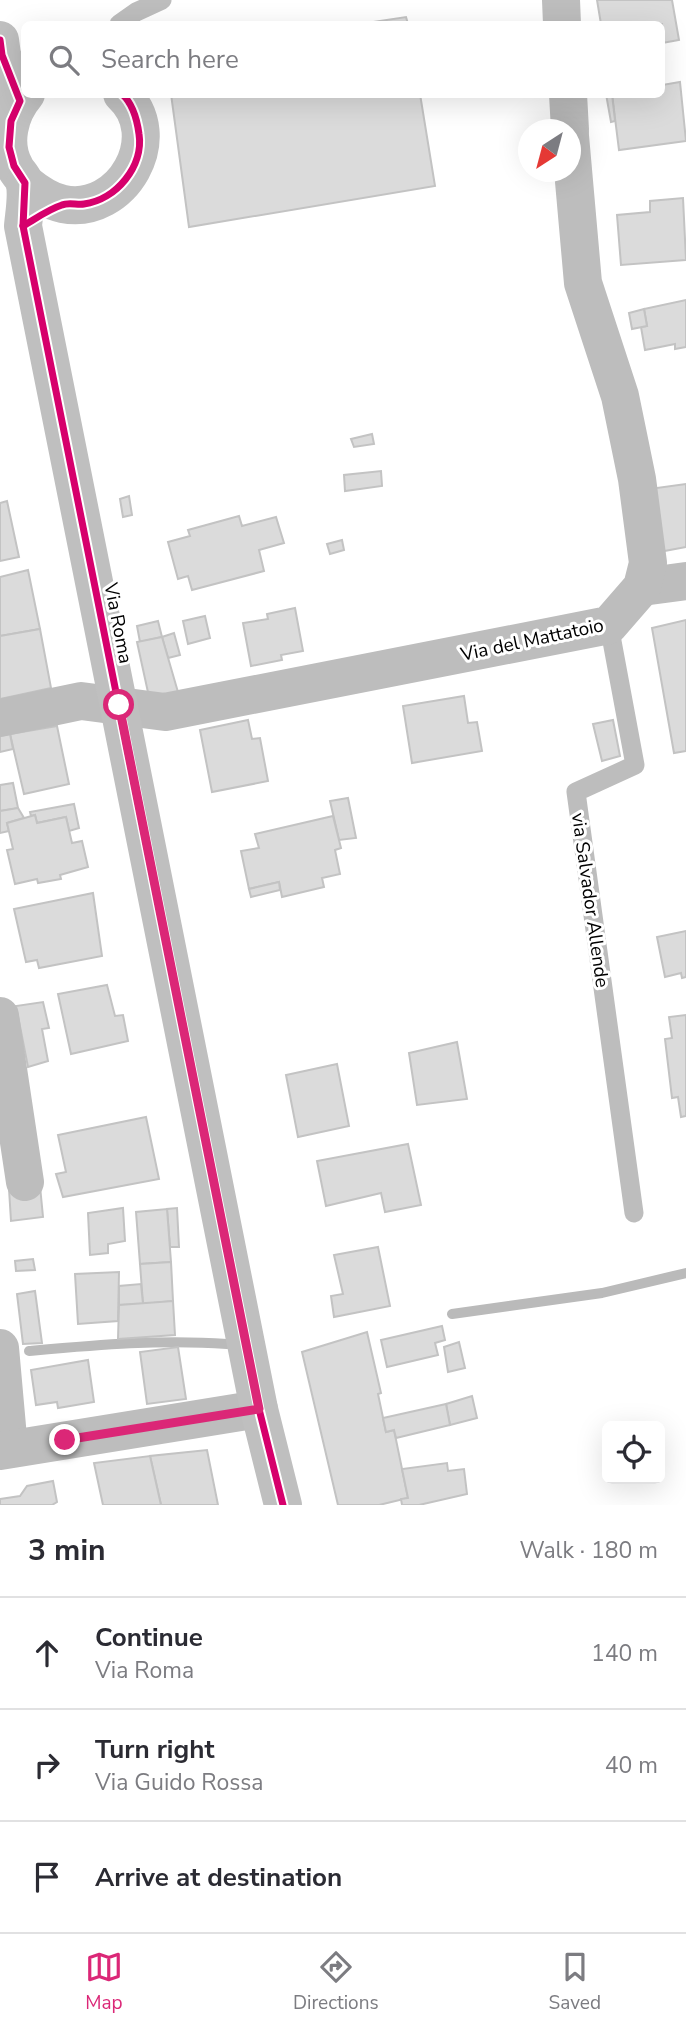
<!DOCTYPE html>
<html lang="en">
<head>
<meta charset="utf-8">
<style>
  :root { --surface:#fff; --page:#f7f7f7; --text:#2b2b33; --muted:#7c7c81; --line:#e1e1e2; --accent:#db2777 }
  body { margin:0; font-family:"Nunito Sans",sans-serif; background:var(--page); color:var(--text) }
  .controls { position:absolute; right:21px; bottom:21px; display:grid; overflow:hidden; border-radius:10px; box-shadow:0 7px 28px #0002 }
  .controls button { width:63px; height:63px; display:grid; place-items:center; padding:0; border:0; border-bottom:2px solid var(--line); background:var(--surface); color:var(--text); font:35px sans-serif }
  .compass { position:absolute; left:518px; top:119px; width:63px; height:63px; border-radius:50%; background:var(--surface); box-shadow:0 7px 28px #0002; rotate:216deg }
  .stop { position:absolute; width:21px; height:21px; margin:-16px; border:5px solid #db2777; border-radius:50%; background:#fff }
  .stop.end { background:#db2777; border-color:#fff; box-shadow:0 2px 7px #0008 }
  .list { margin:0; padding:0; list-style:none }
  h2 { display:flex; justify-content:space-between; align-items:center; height:91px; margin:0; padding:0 28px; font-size:30px }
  h2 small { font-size:23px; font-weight:400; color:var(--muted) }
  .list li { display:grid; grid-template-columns:46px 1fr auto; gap:21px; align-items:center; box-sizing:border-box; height:112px; padding:0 28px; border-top:2px solid var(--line) }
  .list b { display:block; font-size:26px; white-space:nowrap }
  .list p { margin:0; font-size:23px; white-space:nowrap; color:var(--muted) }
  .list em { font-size:23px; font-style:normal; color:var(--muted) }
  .icon { flex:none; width:38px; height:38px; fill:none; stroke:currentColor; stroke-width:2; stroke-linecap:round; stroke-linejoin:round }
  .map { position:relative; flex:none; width:686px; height:1505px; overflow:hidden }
  .search { position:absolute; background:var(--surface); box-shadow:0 7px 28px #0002; left:21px; right:21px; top:21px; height:77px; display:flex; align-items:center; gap:18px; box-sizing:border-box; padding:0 24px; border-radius:10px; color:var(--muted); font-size:26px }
  .sheet { height:427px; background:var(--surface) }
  nav { display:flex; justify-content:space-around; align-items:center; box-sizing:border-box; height:98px; border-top:2px solid var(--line); background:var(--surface); font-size:19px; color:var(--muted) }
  nav a { display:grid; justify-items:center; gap:4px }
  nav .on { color:var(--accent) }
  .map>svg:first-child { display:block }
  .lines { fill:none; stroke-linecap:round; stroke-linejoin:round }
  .stream { stroke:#bababa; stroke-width:10 }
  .building { fill:#dbdbdb; stroke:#c3c3c3; stroke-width:2 }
  .lane { stroke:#bdbdbd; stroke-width:19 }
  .street { stroke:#bdbdbd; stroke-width:38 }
  .secondary { stroke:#bfbfbf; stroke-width:38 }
  .cycleway-casing { stroke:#fff; stroke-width:11 }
  .cycleway { stroke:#d6006c; stroke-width:7 }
  .route { stroke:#db2777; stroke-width:9 }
  .labels { text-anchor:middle; stroke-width:6; stroke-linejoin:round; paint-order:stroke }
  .street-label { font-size:19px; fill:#000; stroke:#fff }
</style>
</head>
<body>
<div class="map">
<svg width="686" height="1505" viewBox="0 0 686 1505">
  <rect width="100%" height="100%" fill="#fff"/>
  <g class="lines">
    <g class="stream">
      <path d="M452 1314 602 1293 686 1273"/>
      <path d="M29 1351C96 1345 161 1339 227 1344"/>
    </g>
  </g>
  <g class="building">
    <path d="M597 0H672L679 40 662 43V24H601Z"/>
    <path d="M406 17 408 24H360Z"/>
    <path d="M680 82 686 141 619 150 612 94H662V85Z"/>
    <path d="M171 94H420L435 186 189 227Z"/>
    <path d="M606 94H612L615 121 611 122Z"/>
    <path d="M683 198 686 260 621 265 617 215 650 212V201Z"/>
    <path d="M686 300V347L675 349V344L645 350 641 327 647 326 644 309Z"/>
    <path d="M644 309 647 326 632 329 629 313Z"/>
    <path d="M372 434 374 444 354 447 351 439Z"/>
    <path d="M381 471 382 486 345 491 344 475Z"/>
    <path d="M686 484V547L659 552 649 489Z"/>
    <path d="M129 496 132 515 123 517 120 499Z"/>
    <path d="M7 501 19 557 0 561V503Z"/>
    <path d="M239 516 242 526 276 517 284 543 259 550 264 571 192 590 188 576 178 579 168 542 190 536 188 530Z"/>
    <path d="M342 540 344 550 330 554 327 544Z"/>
    <path d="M28 570 40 629 0 636V577Z"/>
    <path d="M295 608 303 651 281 655 282 660 251 666 243 623 268 619 267 614Z"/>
    <path d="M205 616 210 638 188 644 183 621Z"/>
    <path d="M686 620V751L674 753 652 628Z"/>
    <path d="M158 621 162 637 140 642 137 626Z"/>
    <path d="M40 629 51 688 0 699V636Z"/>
    <path d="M174 633 180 655 168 658 162 637Z"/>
    <path d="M162 637 180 699 151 706 137 642Z"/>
    <path d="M464 696 468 723 477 722 482 751 412 763 403 706Z"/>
    <path d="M248 720 252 739 260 738 268 781 212 792 200 730Z"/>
    <path d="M613 720 620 756 602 761 593 724Z"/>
    <path d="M57 726 69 784 24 794 10 734Z"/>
    <path d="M10 734 13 749 0 752V736Z"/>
    <path d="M13 783 18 808 0 811V785Z"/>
    <path d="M348 798 356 838 339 840 330 801Z"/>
    <path d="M74 804 79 828 69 831 66 817 37 823 35 815 31 816 30 812Z"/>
    <path d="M18 808 24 818 7 823 9 831 0 833V811Z"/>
    <path d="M35 815 37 823 66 817 72 843 82 841 88 867 60 875 61 879 38 883 37 879 15 884 7 850 13 849 7 823Z"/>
    <path d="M333 816 341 848 335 850 340 874 322 878 324 887 282 897 279 882 249 889 241 851 259 848 255 834Z"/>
    <path d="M279 882 280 890 251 897 249 889Z"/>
    <path d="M93 893 102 956 39 968 37 960 26 962 14 909Z"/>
    <path d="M686 931V977L682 978 681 973 665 977 657 937Z"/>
    <path d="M107 985 115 1016 123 1015 128 1041 71 1054 58 994Z"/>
    <path d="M43 1002 49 1028 42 1029 48 1061 28 1067 16 1006Z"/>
    <path d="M686 1015V1116L681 1117 678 1097 672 1098 665 1039 672 1038 669 1017Z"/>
    <path d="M457 1042 467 1099 417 1105 409 1053Z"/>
    <path d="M337 1064 349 1126 298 1137 286 1075Z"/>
    <path d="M146 1117 159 1179 63 1197 56 1174 66 1172 58 1135Z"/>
    <path d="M408 1144 421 1205 385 1212 381 1193 326 1206 317 1161Z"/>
    <path d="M40 1186 43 1217 11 1221 9 1189Z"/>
    <path d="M123 1208 125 1241 108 1244V1253L90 1255 88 1213Z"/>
    <path d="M177 1208 179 1247H170L167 1209Z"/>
    <path d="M167 1209 171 1262 140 1264 136 1212Z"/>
    <path d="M378 1247 390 1306 334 1317 331 1296 343 1294 334 1255Z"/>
    <path d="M33 1259 35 1270 16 1271 15 1261Z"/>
    <path d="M171 1262 173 1301 143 1304 140 1264Z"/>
    <path d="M119 1272 118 1321 78 1324 75 1274Z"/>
    <path d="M141 1284 143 1304 119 1305V1286Z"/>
    <path d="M35 1291 42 1343 23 1344 17 1294Z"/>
    <path d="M173 1301 175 1335 118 1339 119 1305Z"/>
    <path d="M442 1326 445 1340 435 1343 438 1355 387 1367 381 1340Z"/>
    <path d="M367 1332 381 1393 378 1394 386 1432 394 1430 408 1498 379 1505H338L302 1352Z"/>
    <path d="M459 1342 465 1368 448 1372 444 1347Z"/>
    <path d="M178 1347 186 1399 147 1404 140 1352Z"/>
    <path d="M88 1360 94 1402 58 1408 57 1402 36 1405 31 1370Z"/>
    <path d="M472 1396 477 1418 450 1425 446 1404Z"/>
    <path d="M446 1404 450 1425 396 1438 394 1430 386 1432 383 1418Z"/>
    <path d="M207 1450 218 1505H161L150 1456Z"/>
    <path d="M150 1456 161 1505H103L94 1463Z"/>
    <path d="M447 1463 448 1471 464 1469 467 1494 419 1505H402L401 1499 408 1498 402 1469Z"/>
    <path d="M53 1481 57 1502 52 1505H0V1499L20 1496 27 1486Z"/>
  </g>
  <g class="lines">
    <g class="lane">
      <path d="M119 24 136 12 162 0"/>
      <path d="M609 625 635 765 576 792 634 1213"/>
    </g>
    <g class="street">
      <path d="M561 0 562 24"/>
      <path d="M568 94 570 130"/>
      <path d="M642 587 686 581"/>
      <path d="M0 718 81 701 165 712 609 625 642 587 648 563 637 479 620 396 583 283 570 136"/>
      <path d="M0 1016 25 1182"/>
      <path d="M0 1348 9 1449"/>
      <path d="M0 1451 259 1409"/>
    </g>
    <g class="secondary">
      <path d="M0 40 2 55 20 101"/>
      <path d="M26 94C9 114 2 144 15 167 17 172 22 176 24 181 28 193 24 214 23 226L259 1409 283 1505"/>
      <path d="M25 183C36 192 48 201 63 204 122 216 168 136 122 94"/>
    </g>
    <defs>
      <g id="cycleway">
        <path d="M0 40 2 55 20 101 11 121 9 147 14 166 25 183 23 226 259 1409 283 1505"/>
        <path d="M23 226C35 219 49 209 62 205 68 202 77 205 84 204 116 200 144 166 139 134 137 119 133 104 122 94"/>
      </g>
    </defs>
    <use href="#cycleway" class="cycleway-casing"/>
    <use href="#cycleway" class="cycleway"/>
  </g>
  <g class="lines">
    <path class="route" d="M65 1440 259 1409 119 705"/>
  </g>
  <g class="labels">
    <g class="street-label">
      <text transform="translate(119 623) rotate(79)" y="7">Via Roma</text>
      <text transform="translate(532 639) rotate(-12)" y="7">Via del Mattatoio</text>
      <text transform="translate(591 900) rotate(82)" y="7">via Salvador Allende</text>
    </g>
  </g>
</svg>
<div class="controls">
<button><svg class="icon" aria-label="locate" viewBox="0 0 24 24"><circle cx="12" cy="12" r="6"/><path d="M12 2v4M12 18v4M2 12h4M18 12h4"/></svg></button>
</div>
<svg class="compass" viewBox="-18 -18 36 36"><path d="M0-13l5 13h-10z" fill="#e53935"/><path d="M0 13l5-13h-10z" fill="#7c7c81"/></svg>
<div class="stop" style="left:119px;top:705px"></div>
<div class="stop end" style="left:65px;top:1440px"></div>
<div class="search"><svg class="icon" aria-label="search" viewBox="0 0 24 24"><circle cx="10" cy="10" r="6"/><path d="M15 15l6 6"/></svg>Search here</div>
</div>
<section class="sheet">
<h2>3 min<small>Walk · 180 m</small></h2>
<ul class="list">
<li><svg class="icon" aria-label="ahead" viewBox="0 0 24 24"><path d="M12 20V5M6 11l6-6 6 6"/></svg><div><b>Continue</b><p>Via Roma</p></div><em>140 m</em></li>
<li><svg class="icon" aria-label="right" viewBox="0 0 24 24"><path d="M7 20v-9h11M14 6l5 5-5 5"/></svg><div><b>Turn right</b><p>Via Guido Rossa</p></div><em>40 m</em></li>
<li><svg class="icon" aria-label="arrive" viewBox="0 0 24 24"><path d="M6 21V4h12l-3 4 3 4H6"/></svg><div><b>Arrive at destination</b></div></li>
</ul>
</section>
<nav>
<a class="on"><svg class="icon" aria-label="map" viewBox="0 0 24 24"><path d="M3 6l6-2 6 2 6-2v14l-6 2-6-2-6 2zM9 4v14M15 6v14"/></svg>Map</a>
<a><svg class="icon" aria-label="directions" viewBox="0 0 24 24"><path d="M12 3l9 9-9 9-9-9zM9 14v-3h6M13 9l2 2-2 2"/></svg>Directions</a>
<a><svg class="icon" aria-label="saved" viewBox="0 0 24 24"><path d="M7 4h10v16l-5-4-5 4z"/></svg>Saved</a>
</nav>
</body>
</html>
